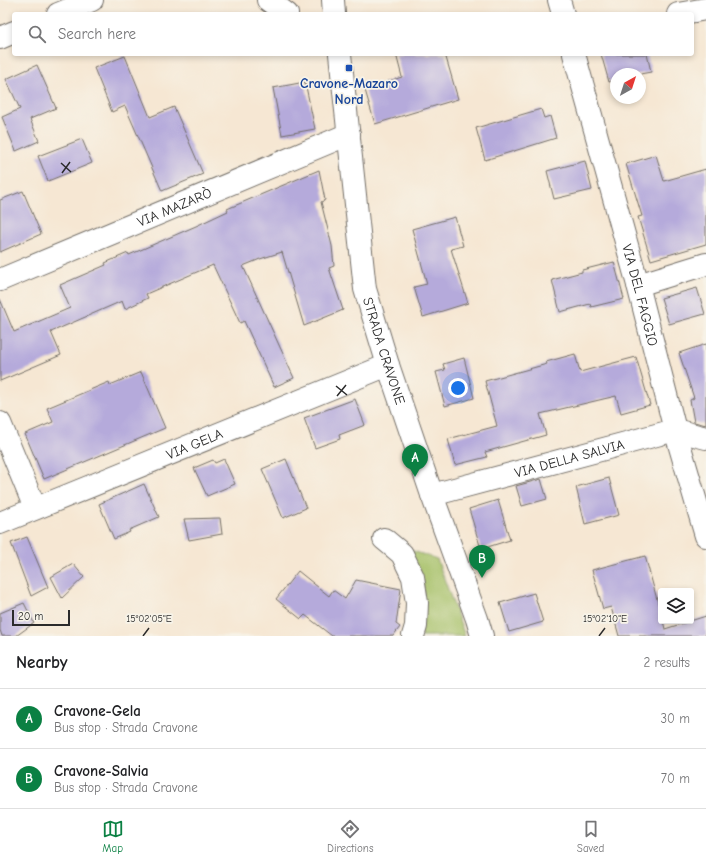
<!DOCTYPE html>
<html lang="en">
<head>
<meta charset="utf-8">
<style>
  :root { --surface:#fff; --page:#f2f2f2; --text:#202124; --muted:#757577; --line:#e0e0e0; --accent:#0b8043 }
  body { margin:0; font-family:"Comic Neue",sans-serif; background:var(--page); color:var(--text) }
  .controls { position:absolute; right:12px; bottom:12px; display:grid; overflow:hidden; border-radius:4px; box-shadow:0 2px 6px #0003 }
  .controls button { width:36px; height:36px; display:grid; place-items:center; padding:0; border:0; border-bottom:1px solid var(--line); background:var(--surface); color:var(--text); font:20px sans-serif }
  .compass { position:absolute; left:610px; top:68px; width:36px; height:36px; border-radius:50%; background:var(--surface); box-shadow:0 2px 6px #0003; rotate:39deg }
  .scale { position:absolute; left:12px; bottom:10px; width:58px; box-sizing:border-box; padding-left:4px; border:2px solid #2b2b2b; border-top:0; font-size:11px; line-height:14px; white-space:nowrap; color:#2b2b2b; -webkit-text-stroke:3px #f7f3e8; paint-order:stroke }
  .you { position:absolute; left:458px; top:388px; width:14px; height:14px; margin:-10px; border:3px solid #fff; border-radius:50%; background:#1a73e8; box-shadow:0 0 0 6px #1a73e833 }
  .badge { display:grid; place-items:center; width:26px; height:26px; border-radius:50%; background:var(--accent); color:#fff; font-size:13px; font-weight:700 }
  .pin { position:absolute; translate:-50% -33px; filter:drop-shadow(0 1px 2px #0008) }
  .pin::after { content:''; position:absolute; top:21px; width:14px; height:12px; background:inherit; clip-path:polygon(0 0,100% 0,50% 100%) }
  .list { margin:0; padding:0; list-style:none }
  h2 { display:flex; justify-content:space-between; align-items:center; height:52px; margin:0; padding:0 16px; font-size:17px }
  h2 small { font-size:13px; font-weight:400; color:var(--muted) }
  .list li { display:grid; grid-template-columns:26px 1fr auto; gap:12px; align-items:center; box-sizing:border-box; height:60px; padding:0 16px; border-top:1px solid var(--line) }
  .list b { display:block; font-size:15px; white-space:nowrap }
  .list p { margin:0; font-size:13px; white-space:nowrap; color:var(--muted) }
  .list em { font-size:13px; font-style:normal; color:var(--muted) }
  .icon { flex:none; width:22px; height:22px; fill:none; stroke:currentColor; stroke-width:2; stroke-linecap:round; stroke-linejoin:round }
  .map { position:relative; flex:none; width:706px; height:636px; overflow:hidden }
  .search { position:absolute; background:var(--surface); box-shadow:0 2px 6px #0003; left:12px; right:12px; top:12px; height:44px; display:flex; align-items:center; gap:10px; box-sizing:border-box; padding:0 14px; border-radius:4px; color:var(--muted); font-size:15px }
  .sheet { height:172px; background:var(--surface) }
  nav { display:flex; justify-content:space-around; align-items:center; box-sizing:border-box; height:56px; border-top:1px solid var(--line); background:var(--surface); font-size:11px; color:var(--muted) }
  nav a { display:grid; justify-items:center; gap:2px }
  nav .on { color:var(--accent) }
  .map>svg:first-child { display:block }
  .green { fill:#a4bf65; stroke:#687548 }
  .building { fill:#b5aadb }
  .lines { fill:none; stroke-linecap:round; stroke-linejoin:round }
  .minor-casing { stroke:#726d66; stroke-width:24 }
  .minor { stroke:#fff; stroke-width:22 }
  .ticks { fill:none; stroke:#2b2b2b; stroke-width:1.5 }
  .transit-dot { fill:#1a4fb4; stroke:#f7f3e8; stroke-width:1.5 }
  .labels { text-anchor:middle; stroke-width:3.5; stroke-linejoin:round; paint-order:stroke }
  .transit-label { font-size:14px; font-weight:bold; fill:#164399; stroke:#f7f3e8 }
  .street-label { font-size:14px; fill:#2b2b2b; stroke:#f7f3e8 }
  .ticks-label { font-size:10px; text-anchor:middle; fill:#2b2b2b; stroke:#f7f3e8; stroke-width:3.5; stroke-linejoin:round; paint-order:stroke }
</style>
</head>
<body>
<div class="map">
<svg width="706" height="636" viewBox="0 0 706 636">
  <rect width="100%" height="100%" fill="#f7f3e8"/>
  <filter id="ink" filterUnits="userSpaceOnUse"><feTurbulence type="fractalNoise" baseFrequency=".025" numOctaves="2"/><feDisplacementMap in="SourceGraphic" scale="8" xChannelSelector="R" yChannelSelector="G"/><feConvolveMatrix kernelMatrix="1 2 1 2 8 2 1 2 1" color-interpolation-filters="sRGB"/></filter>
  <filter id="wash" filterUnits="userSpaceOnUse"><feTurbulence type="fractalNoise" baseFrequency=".012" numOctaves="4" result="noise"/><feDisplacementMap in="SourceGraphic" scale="16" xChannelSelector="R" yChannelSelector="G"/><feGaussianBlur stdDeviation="0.9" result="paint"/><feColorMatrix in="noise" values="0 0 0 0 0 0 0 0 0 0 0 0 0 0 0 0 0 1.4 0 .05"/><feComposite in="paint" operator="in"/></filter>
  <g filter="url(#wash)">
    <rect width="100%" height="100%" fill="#f6e7d3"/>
    <path class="green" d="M410 550 437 559 465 636H422Z"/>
    <g id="blocks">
      <g class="building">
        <path d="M396 54H445L458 99 375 124 365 90 383 85V83L402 77Z"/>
        <path d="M601 54H647L651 72 640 74H616V80L609 82Z"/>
        <path d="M125 56 150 117 174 107 203 174 162 191 125 106 112 112 94 68Z"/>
        <path d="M37 65 56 108 30 119 39 141 16 151 2 117 20 109 6 79Z"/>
        <path d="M305 82 315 129 282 135 273 88Z"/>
        <path d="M541 109 544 118 550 116 556 138 485 160 476 128Z"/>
        <path d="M82 139 92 163 48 181 38 156Z"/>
        <path d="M656 155 664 181 706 169V244L651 260 638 217 642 216 626 164Z"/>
        <path d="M585 161 592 190 554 199 547 171Z"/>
        <path d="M319 170 325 200 321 202 332 246 334 266 329 268 343 310 304 326 282 252 260 259 243 266 294 378 274 387 244 321 240 323 213 265 146 294 148 298 125 309 122 301 51 332 61 355 0 381V299L14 332 70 308 60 285 106 265 105 263 128 253 129 255 196 226 228 211 227 209Z"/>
        <path d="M23 191 41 234 0 252V200Z"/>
        <path d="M455 217 463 246 451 249 468 303 423 317 414 287 427 284 412 229Z"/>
        <path d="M614 262 624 299 591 307 590 304 560 312 552 280 582 272V270Z"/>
        <path d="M697 288 705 314 669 324 661 298Z"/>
        <path d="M706 344V425L694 422 690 400 694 398 679 353Z"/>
        <path d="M575 354 580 372 636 357 650 405 621 413 616 396 540 414 546 435 485 452 487 457 455 465 448 439 497 426 485 381 547 364 546 362Z"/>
        <path d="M464 358 474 398 445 406 436 372 445 370 443 364Z"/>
        <path d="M141 372 165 428 44 479 25 434 53 422 47 408 109 382 110 385Z"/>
        <path d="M355 399 365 425 339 435 340 439 315 448 304 418Z"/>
        <path d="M224 459 235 484 207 496 194 468 213 460 215 463Z"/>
        <path d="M286 459 306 508 283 518 262 469Z"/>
        <path d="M609 478 619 515 585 524 576 487Z"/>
        <path d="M541 479 547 499 522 506 516 486Z"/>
        <path d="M144 484 159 517 129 530 130 532 114 539 99 504Z"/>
        <path d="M498 500 510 540 481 549 469 509Z"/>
        <path d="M220 518 222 534 189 540 184 519Z"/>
        <path d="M27 537 48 587 31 596 11 543Z"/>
        <path d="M645 556 661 614V621H663L665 629 706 616V636H619L611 607 603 609 592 570Z"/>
        <path d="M73 564 84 577 62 598 51 577Z"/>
        <path d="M298 571 329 596 333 590 345 599 356 580 401 589 396 624 400 627 393 636H332L305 615 301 619 276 599Z"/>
        <path d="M534 593 543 622 509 632 500 603Z"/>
        <path d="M24 603 34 623 16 636H2L0 630V613Z"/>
      </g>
    </g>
  </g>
  <g filter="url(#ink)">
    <use href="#blocks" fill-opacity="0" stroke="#726d66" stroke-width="1"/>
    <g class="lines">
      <defs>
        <g id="minor">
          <path d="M268 0 287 14"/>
          <path d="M333 0 334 14"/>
          <path d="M559 0 563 14"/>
          <path d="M58 14 92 0"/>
          <path d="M678 14 706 9"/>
          <path d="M0 38 14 32"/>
          <path id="s1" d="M340 54 365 289 388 365 432 495 477 619 482 636"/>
          <path id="s2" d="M574 54 638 285 675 430 706 536"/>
          <path id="s3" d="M0 280 349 134"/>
          <path d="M638 285 706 264"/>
          <path d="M0 423 35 508"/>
          <path id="s4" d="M432 495 675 430 706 438"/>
          <path id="s5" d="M0 523 388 365"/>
          <path d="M384 539 402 554 413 577 417 603 416 626 413 636"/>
        </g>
      </defs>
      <use href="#minor" class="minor-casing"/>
      <use href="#minor" class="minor"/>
    </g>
  </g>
  <path class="ticks" d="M61 163 71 172M62 173 70 162M336 386 347 395M337 396 346 385M143 636 149 628M599 636 605 628"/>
  <rect class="transit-dot" x="345" y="64" width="8" height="8" rx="2"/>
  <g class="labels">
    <g class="transit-label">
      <text x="349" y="88">Cravone-Mazaro<tspan x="349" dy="16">Nord</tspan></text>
    </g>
    <g class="street-label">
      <text dy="5" stroke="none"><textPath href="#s3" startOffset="189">VIA MAZARÒ</textPath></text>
      <text dy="5" stroke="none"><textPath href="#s2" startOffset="250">VIA DEL FAGGIO</textPath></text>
      <text dy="5" stroke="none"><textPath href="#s1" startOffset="301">STRADA CRAVONE</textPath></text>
      <text dy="5" stroke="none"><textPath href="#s5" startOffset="210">VIA GELA</textPath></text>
      <text dy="5" stroke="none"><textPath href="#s4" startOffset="142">VIA DELLA SALVIA</textPath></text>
    </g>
  </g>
  <g class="ticks-label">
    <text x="149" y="622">15°02'05"E</text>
    <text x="605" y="622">15°02'10"E</text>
  </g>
</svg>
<div class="controls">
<button><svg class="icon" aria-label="layers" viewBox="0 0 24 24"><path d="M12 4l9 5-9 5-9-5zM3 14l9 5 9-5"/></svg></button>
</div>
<svg class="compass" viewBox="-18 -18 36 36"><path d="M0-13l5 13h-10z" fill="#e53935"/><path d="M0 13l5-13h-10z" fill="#757577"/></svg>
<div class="scale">20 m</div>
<div class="you"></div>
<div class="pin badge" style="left:415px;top:477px">A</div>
<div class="pin badge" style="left:482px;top:578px">B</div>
<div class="search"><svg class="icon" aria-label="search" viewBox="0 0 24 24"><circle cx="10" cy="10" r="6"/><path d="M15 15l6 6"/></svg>Search here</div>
</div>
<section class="sheet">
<h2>Nearby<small>2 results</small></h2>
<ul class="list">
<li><span class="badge">A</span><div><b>Cravone-Gela</b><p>Bus stop · Strada Cravone</p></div><em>30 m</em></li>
<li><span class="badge">B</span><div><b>Cravone-Salvia</b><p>Bus stop · Strada Cravone</p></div><em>70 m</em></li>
</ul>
</section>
<nav>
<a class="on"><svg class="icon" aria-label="map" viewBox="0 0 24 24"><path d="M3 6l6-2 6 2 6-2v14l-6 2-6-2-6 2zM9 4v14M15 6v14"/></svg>Map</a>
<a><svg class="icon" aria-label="directions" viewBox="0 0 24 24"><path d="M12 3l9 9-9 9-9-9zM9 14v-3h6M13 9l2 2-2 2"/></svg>Directions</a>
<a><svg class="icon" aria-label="saved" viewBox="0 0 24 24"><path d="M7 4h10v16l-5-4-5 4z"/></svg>Saved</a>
</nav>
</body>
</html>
